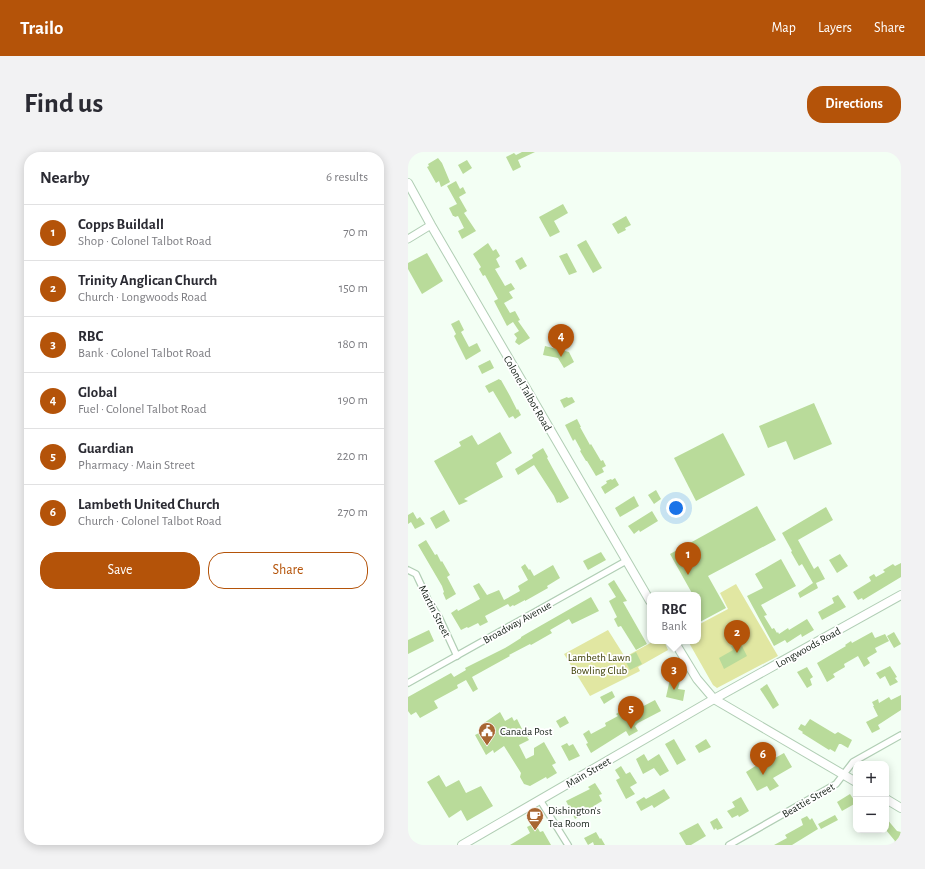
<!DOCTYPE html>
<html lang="en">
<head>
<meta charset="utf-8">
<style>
  :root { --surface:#fff; --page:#f2f2f3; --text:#2b2b33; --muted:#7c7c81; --line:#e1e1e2; --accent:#b45309 }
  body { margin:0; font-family:"Alegreya Sans",sans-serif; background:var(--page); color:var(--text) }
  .controls { position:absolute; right:12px; bottom:12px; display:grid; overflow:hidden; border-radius:8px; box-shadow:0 2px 10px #0003 }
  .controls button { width:36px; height:36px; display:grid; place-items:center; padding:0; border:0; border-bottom:1px solid var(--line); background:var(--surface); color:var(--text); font:20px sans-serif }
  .you { position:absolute; left:268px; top:356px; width:14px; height:14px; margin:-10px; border:3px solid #fff; border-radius:50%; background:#1a73e8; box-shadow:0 0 0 6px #1a73e833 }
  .badge { display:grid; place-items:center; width:26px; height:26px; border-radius:50%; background:var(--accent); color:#fff; font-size:13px; font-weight:700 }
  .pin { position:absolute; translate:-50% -33px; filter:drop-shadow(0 1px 2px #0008) }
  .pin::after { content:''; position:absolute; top:21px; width:14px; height:12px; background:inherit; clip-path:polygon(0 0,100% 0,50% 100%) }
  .popup { position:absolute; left:239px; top:440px; width:54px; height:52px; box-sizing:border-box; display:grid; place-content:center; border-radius:8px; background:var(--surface); filter:drop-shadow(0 1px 3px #0005); font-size:13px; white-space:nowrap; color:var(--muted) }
  .popup b { font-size:15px; color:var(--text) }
  .popup::after { content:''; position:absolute; left:50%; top:100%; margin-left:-8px; border:8px solid transparent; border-top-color:var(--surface) }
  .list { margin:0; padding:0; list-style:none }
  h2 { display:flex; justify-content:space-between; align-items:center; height:52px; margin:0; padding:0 16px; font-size:17px }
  h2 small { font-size:13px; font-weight:400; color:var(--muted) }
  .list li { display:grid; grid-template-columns:26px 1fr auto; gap:12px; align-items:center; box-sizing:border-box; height:56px; padding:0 16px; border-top:1px solid var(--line) }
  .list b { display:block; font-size:15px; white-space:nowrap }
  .list p { margin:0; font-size:13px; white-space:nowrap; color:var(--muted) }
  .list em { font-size:13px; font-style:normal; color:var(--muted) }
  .actions { display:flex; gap:8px; padding:12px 16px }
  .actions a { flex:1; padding:9px 0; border:1px solid var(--accent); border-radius:16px; text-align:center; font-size:14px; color:var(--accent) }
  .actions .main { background:var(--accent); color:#fff }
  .map { position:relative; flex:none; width:493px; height:693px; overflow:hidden; border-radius:16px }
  header { display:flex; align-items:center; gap:24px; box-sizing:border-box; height:56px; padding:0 20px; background:var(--accent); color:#fff }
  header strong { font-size:19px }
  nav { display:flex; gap:22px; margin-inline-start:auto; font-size:14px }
  .intro { display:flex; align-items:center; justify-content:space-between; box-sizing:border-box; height:96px; padding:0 24px }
  h1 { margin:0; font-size:28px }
  .button { padding:10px 18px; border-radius:16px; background:var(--accent); color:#fff; font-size:14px; font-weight:700 }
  main { display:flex; gap:24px; padding:0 24px }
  aside { flex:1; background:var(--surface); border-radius:16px; box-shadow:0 2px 10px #0003 }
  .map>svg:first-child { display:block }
  .green { fill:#e1e7a2 }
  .building { fill:#b9db9a }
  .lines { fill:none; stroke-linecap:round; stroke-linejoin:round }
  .minor-casing { stroke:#b1ceb5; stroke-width:8 }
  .tertiary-casing { stroke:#b1ceb5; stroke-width:9 }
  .secondary-casing { stroke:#b1ceb5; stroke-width:10 }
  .minor { stroke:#fff; stroke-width:5.5 }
  .tertiary { stroke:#fff; stroke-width:7 }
  .secondary { stroke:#fff; stroke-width:8 }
  .labels { text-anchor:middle; stroke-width:3.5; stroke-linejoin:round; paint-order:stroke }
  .street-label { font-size:11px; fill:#172219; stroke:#fff }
  .park-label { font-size:11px; fill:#393b01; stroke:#fff }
  .poi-label { font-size:11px; fill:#172219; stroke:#fff; text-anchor:start }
</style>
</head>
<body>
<header>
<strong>Trailo</strong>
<nav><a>Map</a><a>Layers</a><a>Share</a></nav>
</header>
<div class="intro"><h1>Find us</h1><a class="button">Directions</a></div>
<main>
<aside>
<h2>Nearby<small>6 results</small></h2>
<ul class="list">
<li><span class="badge">1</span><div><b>Copps Buildall</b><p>Shop · Colonel Talbot Road</p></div><em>70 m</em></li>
<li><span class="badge">2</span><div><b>Trinity Anglican Church</b><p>Church · Longwoods Road</p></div><em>150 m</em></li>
<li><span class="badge">3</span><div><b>RBC</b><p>Bank · Colonel Talbot Road</p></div><em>180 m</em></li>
<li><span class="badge">4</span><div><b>Global</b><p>Fuel · Colonel Talbot Road</p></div><em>190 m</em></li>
<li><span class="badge">5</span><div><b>Guardian</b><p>Pharmacy · Main Street</p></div><em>220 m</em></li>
<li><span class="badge">6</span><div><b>Lambeth United Church</b><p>Church · Colonel Talbot Road</p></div><em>270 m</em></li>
</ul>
<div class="actions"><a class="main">Save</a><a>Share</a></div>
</aside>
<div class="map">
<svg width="493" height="693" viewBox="0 0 493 693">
  <rect width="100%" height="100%" fill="#f3fff4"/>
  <g class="green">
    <path d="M328 432 370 504 309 536 305 533 280 489H290V473L320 457 312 441Z"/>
    <path d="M200 478 217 505 246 489H256L260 498 230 515 232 519 182 544 156 502Z"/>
  </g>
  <g class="building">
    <path d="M114 0H127L110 8 113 15 105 19 98 5 106 1 108 3Z"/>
    <path d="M30 6 34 11 42 30 33 35 31 29 28 31 19 15 21 14 20 12Z"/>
    <path d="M59 8 64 16 55 22 50 13Z"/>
    <path d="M48 29 52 37 55 35 58 41 51 45 59 59 56 61 68 79 54 87 50 79 56 76 50 64 47 65 46 64H45L41 56 49 52 39 34Z"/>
    <path d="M155 52 160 61 146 69 152 80 142 85 131 65Z"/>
    <path d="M218 64 223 73 217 76 218 78 210 82 204 72Z"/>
    <path d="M178 88 194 116 185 121 169 93Z"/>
    <path d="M80 91 85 99 88 97 92 104 88 107 92 115 87 117 97 134 103 131 107 137 101 140 105 146 96 151 102 161 107 159 112 168 110 169 122 186 111 193 107 190 109 186 106 182 111 179 105 170 99 174 86 149 90 147 77 123 75 124 71 117 73 115 65 102Z"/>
    <path d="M19 101 35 129 14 142 0 117V111Z"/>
    <path d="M159 101 169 120 161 123 151 104Z"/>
    <path d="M114 105 119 114 112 118 107 109Z"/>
    <path d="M51 168 56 178 53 180 61 195 69 191 73 199 58 208 46 184 48 182 43 172Z"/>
    <path d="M137 194 161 200 166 210 156 216 150 206 135 203Z"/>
    <path d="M82 208 86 216 74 222 70 214Z"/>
    <path d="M91 227 92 228H93L102 244 109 258 110 257 113 263 107 267 105 264 101 266 85 239 81 241 77 234Z"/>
    <path d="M159 245 160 246 164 245 167 250 156 256 152 248Z"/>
    <path d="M406 251 424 292 386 308 378 289 360 296 351 274Z"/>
    <path d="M169 267 173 275H172L182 293 183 292 193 309 195 308 198 314 194 316 196 320 188 324 179 309H178L172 299 173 298 167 287 165 289 157 273Z"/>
    <path d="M92 280 104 301 88 311 95 325 56 347 60 349 51 353 26 309 53 294 51 290 64 283 70 293Z"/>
    <path d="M315 281 337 323 288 349 266 306Z"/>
    <path d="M135 296 140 305 139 306 161 346 152 351 151 350 149 351 146 344 126 313 110 323 107 317 125 306 124 303Z"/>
    <path d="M207 326 211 333 197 342 193 335 199 331 198 329 203 327 204 328Z"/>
    <path d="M248 338 253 347 246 352 240 343Z"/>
    <path d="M226 344 231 354 212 365 207 356Z"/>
    <path d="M349 354 368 388 300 424 318 456 290 471V443H285L262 402Z"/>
    <path d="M418 355 425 368 390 388 406 417 410 414 417 427 408 431 410 436 392 446 390 441 405 431 394 412 391 414 383 400 384 399 374 381Z"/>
    <path d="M36 358 42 369 28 377 22 366Z"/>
    <path d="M244 359 250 369 232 380 231 378 226 382 220 374Z"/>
    <path d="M5 360 9 367 12 365 17 372 7 377 3 370 0 372V363Z"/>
    <path d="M18 388 27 403 29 402 33 410 34 409 42 423 39 425 48 442 38 448 35 441 36 440 34 434 10 393Z"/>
    <path d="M193 400 198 408 180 418 175 409Z"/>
    <path d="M432 402 440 414 429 421 421 408Z"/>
    <path d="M373 407 388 434 353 453 359 463 356 464 364 477 366 476 369 481 370 480 371 482 380 476 381 478 399 467 406 478 394 485 393 482 379 491 377 488 366 494 339 444 355 436 347 422Z"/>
    <path d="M493 411V425L455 448 454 446 450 448 445 440 463 429 461 425 466 422 468 425 477 420 475 418 485 412 487 414Z"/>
    <path d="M117 412 121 418 122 417 126 424 145 413 152 426 139 434 140 436 117 449V448L106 454 105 453 102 455 100 452 98 453 77 464 80 470 72 474 70 471 60 476 59 475 53 478 43 461 49 457 50 459 72 447 65 434 71 431 79 443 91 438 96 448 112 439 110 434 120 428 113 415Z"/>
    <path d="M206 428 219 449 215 450 239 492 228 498 213 474 210 475 206 467 209 465 201 449 208 445 200 432Z"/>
    <path d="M430 443 438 455 414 468 410 460 426 451 424 446Z"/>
    <path d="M183 445 191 459 164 472 161 467 142 478 144 481 123 493 122 492 101 503 102 504 64 525 70 537 65 540 58 528 49 533 50 536 26 549 30 556 12 566 8 560 3 563 0 559V545L43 521 46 525 58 518 57 516 97 496 113 486V485L118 482Z"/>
    <path d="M21 478 26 489 0 502V488Z"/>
    <path d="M464 480 467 486 477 482 481 489 467 496 469 500 459 506 462 511 456 515 450 504 436 512 437 515 425 522 427 525 419 530 409 511 438 494 437 493 443 489 444 491Z"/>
    <path d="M486 480 493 492 486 496 479 484Z"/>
    <path d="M332 490 339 504 316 517 311 506 325 498 323 494Z"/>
    <path d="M228 500 234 512 222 518 216 506Z"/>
    <path d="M482 514 489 525 487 526 490 530 482 534 477 524 472 527 468 521Z"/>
    <path d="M399 515 405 525 402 527 404 533 399 536 389 520Z"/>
    <path d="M262 527 272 529 270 537 277 538 275 549 258 545Z"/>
    <path d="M359 532 371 553 365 557 352 537Z"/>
    <path d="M204 539 207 545 196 552 192 545Z"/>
    <path d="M493 543V558L470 573 472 577 464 581 458 570 470 564 465 554H466L464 550 470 547 471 551 481 545 483 548Z"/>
    <path d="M247 548 253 559 230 571 227 574 230 579 221 584 218 579 183 601 178 592 180 591 175 582 181 578 183 582 198 574 197 571 210 564 208 562 216 557 217 559 224 555 226 559Z"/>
    <path d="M92 560 97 569 104 565 106 569 109 567 116 581 118 580 121 585H119L121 588 111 593 118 607 126 603V596L136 590 148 611 144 613 149 621 139 627 138 625 122 634 116 632 112 625 113 621 96 594 86 601 85 598 78 603 67 583 77 578 73 573Z"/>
    <path d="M157 564 161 571 152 576 148 569Z"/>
    <path d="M402 567 427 582 430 580 444 588 440 596 433 592H431L427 600 422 597 421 598 394 581 395 580 390 577 393 572 397 574Z"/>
    <path d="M266 587 278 608 269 613 257 592Z"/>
    <path d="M298 587 303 595 291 601 287 594Z"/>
    <path d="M159 591 161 594 165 592 172 604 161 609 153 594Z"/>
    <path d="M376 601 384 615 365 626 371 634 362 639 359 634 349 639 338 620 349 613 348 611 356 607 358 611Z"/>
    <path d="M236 602 240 609 251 602 261 619 252 624 246 616 235 622 228 607Z"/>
    <path d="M213 614 218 622 222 620 229 631 222 635 227 642 218 647 208 628 212 626 207 618Z"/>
    <path d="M31 623 38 635 51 628 58 641 73 634 85 654 59 669 53 658 41 666 19 630Z"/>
    <path d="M187 631 194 642 191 643 194 649 173 662V663L167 667 158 649 182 637 180 635Z"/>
    <path d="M256 637 262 646 246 656 244 653 233 659 228 650 236 645 238 647Z"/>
    <path d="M442 642 448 651 434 659 429 650Z"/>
    <path d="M333 645 341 659 331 665 330 663 324 666 319 659 327 655 324 650Z"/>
    <path d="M427 663 430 668 413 677 410 672Z"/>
    <path d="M399 664 402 668 404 666 410 677 384 693H366L379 686 377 683 395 673 393 667Z"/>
    <path d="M309 666 315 676 309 678 308 676 306 678 302 670Z"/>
    <path d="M478 666 489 679 493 680V693H490L486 691 487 689 478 678Z"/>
    <path d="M127 671 132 680 135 679 143 693H102L122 681 119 675Z"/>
    <path d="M290 671 298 684 283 693H278L271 681Z"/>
    <path d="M188 680 192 687 193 686 197 693H186L185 690 180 693 176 686Z"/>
  </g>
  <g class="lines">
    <defs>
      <g id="minor">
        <path d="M0 418 8 422 21 450 31 465 49 504"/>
        <path d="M0 531 218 409"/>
        <path d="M132 648 160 693"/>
        <path d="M321 693 428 632 445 610 493 583"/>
      </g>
      <path id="tertiary" d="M0 87 23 73"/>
      <g id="secondary">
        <path d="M0 31 23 73 242 449"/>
        <path d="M266 489 289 527 306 547 448 630"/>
        <path d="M478 647 493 656"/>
        <path d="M54 693 306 547 493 443"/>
      </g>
    </defs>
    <use href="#minor" class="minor-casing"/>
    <use href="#tertiary" class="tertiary-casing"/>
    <use href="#secondary" class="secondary-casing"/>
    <use href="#minor" class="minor"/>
    <use href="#tertiary" class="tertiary"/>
    <use href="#secondary" class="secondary"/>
  </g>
  <defs>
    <symbol id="civic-pin" viewBox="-11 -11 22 30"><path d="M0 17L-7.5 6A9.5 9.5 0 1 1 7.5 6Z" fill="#a86632" stroke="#fff"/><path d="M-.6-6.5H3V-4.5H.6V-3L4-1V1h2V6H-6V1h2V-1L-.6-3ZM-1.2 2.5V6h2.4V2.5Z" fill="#fff"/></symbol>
    <symbol id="cafe-pin" viewBox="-11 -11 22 30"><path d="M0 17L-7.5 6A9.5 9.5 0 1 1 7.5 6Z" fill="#a86632" stroke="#fff"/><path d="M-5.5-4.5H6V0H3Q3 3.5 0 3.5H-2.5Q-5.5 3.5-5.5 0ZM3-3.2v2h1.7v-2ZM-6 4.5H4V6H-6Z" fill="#fff"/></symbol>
  </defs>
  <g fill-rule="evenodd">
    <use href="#civic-pin" x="69" y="569" width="20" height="27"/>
    <use href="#cafe-pin" x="117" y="654" width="20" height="27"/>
  </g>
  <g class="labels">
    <g class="street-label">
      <text transform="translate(120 241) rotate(60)" y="4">Colonel Talbot Road</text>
      <text transform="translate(27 459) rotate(63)" y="4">Martin Street</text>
      <text transform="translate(109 470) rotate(-29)" y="4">Broadway Avenue</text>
      <text transform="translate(400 495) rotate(-29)" y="4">Longwoods Road</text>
      <text transform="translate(180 620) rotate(-30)" y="4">Main Street</text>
      <text transform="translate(400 648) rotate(-30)" y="4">Beattie Street</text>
    </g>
    <g class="park-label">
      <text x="191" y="509">Lambeth Lawn<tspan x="191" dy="13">Bowling Club</tspan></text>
    </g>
    <g class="poi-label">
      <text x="92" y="583">Canada Post</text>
      <text x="140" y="662">Dishington's<tspan x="140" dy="13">Tea Room</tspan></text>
    </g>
  </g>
</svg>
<div class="controls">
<button>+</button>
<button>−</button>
</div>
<div class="you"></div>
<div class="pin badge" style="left:280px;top:423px">1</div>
<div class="pin badge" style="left:329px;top:501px">2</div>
<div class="pin badge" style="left:266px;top:538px">3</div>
<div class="popup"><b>RBC</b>Bank</div>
<div class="pin badge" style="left:153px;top:205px">4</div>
<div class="pin badge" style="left:223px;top:577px">5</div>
<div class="pin badge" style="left:355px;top:623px">6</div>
</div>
</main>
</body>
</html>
